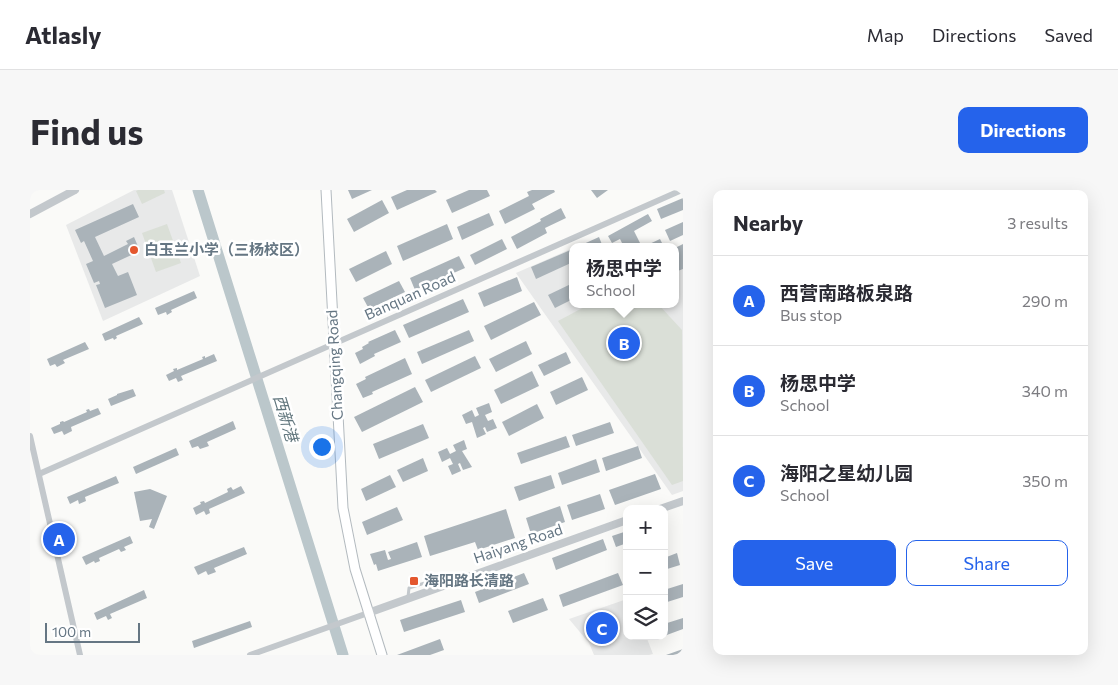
<!DOCTYPE html>
<html lang="en">
<head>
<meta charset="utf-8">
<style>
  :root { --surface:#fff; --page:#f7f7f7; --text:#2b2b33; --muted:#7c7c81; --line:#e1e1e2; --accent:#2563eb }
  body { margin:0; font-family:Commissioner,"Noto Sans SC",sans-serif; background:var(--page); color:var(--text) }
  .controls { position:absolute; right:15px; bottom:15px; display:grid; overflow:hidden; border-radius:10px; box-shadow:0 5px 20px #0002 }
  .controls button { width:45px; height:45px; display:grid; place-items:center; padding:0; border:0; border-bottom:1px solid var(--line); background:var(--surface); color:var(--text); font:25px sans-serif }
  .scale { position:absolute; left:15px; bottom:12px; width:95px; box-sizing:border-box; padding-left:5px; border:2px solid #657683; border-top:0; font-size:14px; line-height:18px; white-space:nowrap; color:#657683; -webkit-text-stroke:4px #fff; paint-order:stroke }
  .you { position:absolute; left:291px; top:256px; width:18px; height:18px; margin:-12px; border:4px solid #fff; border-radius:50%; background:#1a73e8; box-shadow:0 0 0 8px #1a73e833 }
  .badge { display:grid; place-items:center; width:32px; height:32px; border-radius:50%; background:var(--accent); color:#fff; font-size:16px; font-weight:700 }
  .pin { position:absolute; translate:-50% -50%; border:2px solid #fff; box-shadow:0 1px 5px #0006 }
  .popup { position:absolute; left:539px; top:53px; width:110px; height:65px; box-sizing:border-box; display:grid; place-content:center; border-radius:10px; background:var(--surface); filter:drop-shadow(0 1px 4px #0005); font-size:16px; white-space:nowrap; color:var(--muted) }
  .popup b { font-size:19px; color:var(--text) }
  .popup::after { content:''; position:absolute; left:50%; top:100%; margin-left:-10px; border:10px solid transparent; border-top-color:var(--surface) }
  .list { margin:0; padding:0; list-style:none }
  h2 { display:flex; justify-content:space-between; align-items:center; height:65px; margin:0; padding:0 20px; font-size:21px }
  h2 small { font-size:16px; font-weight:400; color:var(--muted) }
  .list li { display:grid; grid-template-columns:32px 1fr auto; gap:15px; align-items:center; box-sizing:border-box; height:90px; padding:0 20px; border-top:1px solid var(--line) }
  .list b { display:block; font-size:19px; white-space:nowrap }
  .list p { margin:0; font-size:16px; white-space:nowrap; color:var(--muted) }
  .list em { font-size:16px; font-style:normal; color:var(--muted) }
  .actions { display:flex; gap:10px; padding:15px 20px }
  .actions a { flex:1; padding:11px 0; border:1px solid var(--accent); border-radius:10px; text-align:center; font-size:18px; color:var(--accent) }
  .actions .main { background:var(--accent); color:#fff }
  .icon { flex:none; width:28px; height:28px; fill:none; stroke:currentColor; stroke-width:2; stroke-linecap:round; stroke-linejoin:round }
  .map { position:relative; flex:none; width:653px; height:465px; overflow:hidden; border-radius:10px }
  header { display:flex; align-items:center; gap:30px; box-sizing:border-box; height:70px; padding:0 25px; background:var(--surface); border-bottom:1px solid var(--line) }
  header strong { font-size:24px }
  nav { display:flex; gap:28px; margin-inline-start:auto; font-size:18px }
  .intro { display:flex; align-items:center; justify-content:space-between; box-sizing:border-box; height:120px; padding:0 30px }
  h1 { margin:0; font-size:35px }
  .button { padding:12px 22px; border-radius:10px; background:var(--accent); color:#fff; font-size:18px; font-weight:700 }
  main { display:flex; gap:30px; padding:0 30px }
  aside { flex:1; background:var(--surface); border-radius:10px; box-shadow:0 5px 20px #0002 }
  .map>svg:first-child { display:block }
  .built { fill:#e8e9e9 }
  .green { fill:#dadfd7 }
  .lines { fill:none; stroke-linecap:round; stroke-linejoin:round }
  .river { stroke:#bbc7cb; stroke-width:11 }
  .building { fill:#aab3b9 }
  .secondary-casing { stroke:#b3babf; stroke-width:11 }
  .service { stroke:#c3c8cc; stroke-width:3 }
  .minor { stroke:#c3c8cc; stroke-width:6 }
  .tertiary { stroke:#c3c8cc; stroke-width:8 }
  .secondary { stroke:#fff; stroke-width:9 }
  .poi-dot { fill:#e4572e; stroke:#fff; stroke-width:2 }
  .labels { text-anchor:middle; stroke-width:5; stroke-linejoin:round; paint-order:stroke }
  .poi-label { font-size:15px; font-weight:bold; fill:#657683; stroke:#fff; text-anchor:start }
  .street-label { font-size:15px; fill:#657683; stroke:#fff }
  .water-label { font-size:16px; font-style:italic; fill:#60757c; stroke:#fff }
</style>
</head>
<body>
<header>
<strong>Atlasly</strong>
<nav><a>Map</a><a>Directions</a><a>Saved</a></nav>
</header>
<div class="intro"><h1>Find us</h1><a class="button">Directions</a></div>
<main>
<div class="map">
<svg width="653" height="465" viewBox="0 0 653 465">
  <rect width="100%" height="100%" fill="#fafaf8"/>
  <g class="built">
    <path d="M104 0H142L170 86 73 131 36 35Z"/>
    <path d="M653 55V301L642 305 486 83 543 58V114H645V59Z"/>
    <path d="M597 409V446H616L623 464 619 465H564L559 453 539 429Z"/>
  </g>
  <g class="green">
    <path d="M108 0H134L135 3 112 14 106 1Z"/>
    <path d="M137 34 151 73 126 82 112 43Z"/>
    <path d="M560 114H628L652 140 653 291 642 295 528 131Z"/>
  </g>
  <g class="lines">
    <path class="river" d="M168 0 313 465"/>
  </g>
  <g class="building">
    <path d="M318 0H342L322 9Z"/>
    <path d="M377 0H405L407 2 367 20 361 7Z"/>
    <path d="M439 0H457L460 6 422 23 416 10Z"/>
    <path d="M502 0H524L525 2 502 14 505 19 475 34 469 21 499 6 497 2Z"/>
    <path d="M561 0H578L567 8Z"/>
    <path d="M653 8V20L631 29 627 19Z"/>
    <path d="M352 10 359 23 324 42 317 29Z"/>
    <path d="M103 14 109 27 65 47 74 66 98 54 96 51 104 47 110 61 82 74 88 86 98 82 107 105 75 118 66 95 70 94 69 91 64 93 56 74 63 71 54 51 51 53 45 40Z"/>
    <path d="M531 18 536 28 515 38 517 43 487 59 481 47 511 31 510 29Z"/>
    <path d="M459 23 464 35 432 50 427 37Z"/>
    <path d="M618 24 622 31 604 41 612 57H594L590 49 582 53 578 46Z"/>
    <path d="M653 32V45L640 51 635 40Z"/>
    <path d="M417 34 423 49 373 71 367 56Z"/>
    <path d="M569 47 573 57H547Z"/>
    <path d="M472 49 477 59 445 75 440 65Z"/>
    <path d="M630 49 634 57H613Z"/>
    <path d="M653 54V79L645 82V58Z"/>
    <path d="M543 59V72L506 89 501 77Z"/>
    <path d="M356 61 362 74 326 92 319 79Z"/>
    <path d="M429 66 435 78 385 100 380 88Z"/>
    <path d="M487 87 492 101 454 117 448 103Z"/>
    <path d="M369 91 375 102 339 119 333 108Z"/>
    <path d="M543 93V109L525 118 518 105Z"/>
    <path d="M164 101 167 108 141 120 142 122 137 125 136 122 128 125 125 118Z"/>
    <path d="M433 109 439 122 379 148 373 135Z"/>
    <path d="M504 112 511 125 461 150 454 136Z"/>
    <path d="M109 127 113 134 86 146 87 148 84 150 83 148 75 151 72 144Z"/>
    <path d="M365 140 371 152 344 164 345 166 330 174 325 163 333 159 332 157 339 153 338 152Z"/>
    <path d="M439 140 444 151 392 174 387 162Z"/>
    <path d="M496 151 502 164 466 182 459 169Z"/>
    <path d="M55 152 59 159 33 170 35 173 27 177 25 174 20 176 17 169Z"/>
    <path d="M536 162 541 173 514 186 508 175Z"/>
    <path d="M184 164 187 171 151 186 153 190 148 192 146 188 139 191 136 185 144 181 143 179 147 178V180L173 169 172 167 175 166V168Z"/>
    <path d="M445 166 451 178 401 202 395 190Z"/>
    <path d="M375 168 382 184 342 202 343 204 333 208 326 194 336 189 335 187Z"/>
    <path d="M502 181 509 196 471 214 464 200Z"/>
    <path d="M552 187 558 200 526 215 520 202Z"/>
    <path d="M385 197 393 212 332 242 324 227Z"/>
    <path d="M103 199 106 206 81 216 78 209 87 205V204Z"/>
    <path d="M459 213 462 222 455 225 458 231 463 229 467 238 457 242 455 237 453 238 456 244 447 248 442 232 436 234 432 225 442 220 445 227 449 225 446 218Z"/>
    <path d="M507 214 514 228 479 246 472 232Z"/>
    <path d="M68 218 71 224 41 237 42 241 34 245 32 241 24 244 21 238 30 234V232L33 231 34 232 57 222 56 220 59 219 60 221Z"/>
    <path d="M203 231 206 239 177 252 179 256 170 259 168 256 162 258 159 251Z"/>
    <path d="M580 232 584 243 546 256 542 245Z"/>
    <path d="M393 234 399 248 349 269 343 254Z"/>
    <path d="M536 246 540 257 491 274 487 263Z"/>
    <path d="M434 250 437 259 432 261 442 277 433 280 430 273 428 274 431 281 422 285 418 276 423 274 420 268 412 272 408 262 417 258 420 264 426 261 423 255Z"/>
    <path d="M608 256 612 268 576 281 572 268Z"/>
    <path d="M146 258 149 265 106 284 103 277Z"/>
    <path d="M393 268 398 281 373 292 367 280Z"/>
    <path d="M566 269 570 282 532 295 528 283Z"/>
    <path d="M625 284 631 299 585 315 579 300Z"/>
    <path d="M360 285 366 297 336 311 331 299Z"/>
    <path d="M521 285 525 298 489 311 484 297Z"/>
    <path d="M86 286 89 293 55 307 56 311 49 314 48 310 40 314 37 307Z"/>
    <path d="M211 296 215 303 179 319 180 323 176 325 174 321 166 325 163 318 171 314 170 312 174 311 175 313 198 302 197 299 201 297 203 300Z"/>
    <path d="M120 299 137 306 124 339 119 337 122 329 110 331 104 302Z"/>
    <path d="M570 304 575 319 542 330 537 315Z"/>
    <path d="M530 316 535 332 501 344 496 328Z"/>
    <path d="M367 317 373 330 337 345 332 332Z"/>
    <path d="M476 319 485 348 448 360 445 352 400 366 394 346Z"/>
    <path d="M597 341V353L586 357 582 346Z"/>
    <path d="M100 346 103 353 94 357 96 360 91 362 89 359 69 368 70 371 65 373 64 371 56 375 52 367Z"/>
    <path d="M573 349 577 360 526 380 522 368Z"/>
    <path d="M387 352 392 367 348 381 346 374 344 375 340 364 355 360 358 370 361 369 358 362Z"/>
    <path d="M214 357 217 364 184 378 186 382 178 385 176 381 168 385 164 377Z"/>
    <path d="M647 363 650 375 634 380V368Z"/>
    <path d="M494 383 499 394 449 413 445 402Z"/>
    <path d="M588 383 593 395 533 417 529 405Z"/>
    <path d="M653 394V407L634 413V400Z"/>
    <path d="M114 400 117 408 80 424 82 428 78 430 76 426 67 430 64 423Z"/>
    <path d="M513 408 518 420 483 433 478 421Z"/>
    <path d="M431 410 435 422 374 442 370 430Z"/>
    <path d="M653 428V439L634 446V434Z"/>
    <path d="M220 431 222 437 164 458 162 451Z"/>
    <path d="M410 449 414 460 400 465H367Z"/>
    <path d="M653 459V465H636Z"/>
  </g>
  <g class="lines">
    <defs>
      <path id="secondary" d="M296 0 313 318 325 379 352 465"/>
    </defs>
    <use href="#secondary" class="secondary-casing"/>
    <path class="service" d="M378 407 379 398 401 391 408 397"/>
    <g class="minor">
      <path d="M0 246 50 465"/>
      <path d="M9 284 652 0"/>
      <path d="M220 465 338 423"/>
    </g>
    <g class="tertiary">
      <path d="M0 24 45 0"/>
      <path d="M630 319 653 311"/>
      <path d="M338 423 597 330"/>
    </g>
    <use href="#secondary" class="secondary"/>
  </g>
  <g class="poi-dot">
    <circle cx="104" cy="60" r="5"/>
    <rect x="379" y="386" width="10" height="10" rx="2.5"/>
  </g>
  <g class="labels">
    <g class="poi-label">
      <text x="114" y="65">白玉兰小学（三杨校区）</text>
      <text x="394" y="396">海阳路长清路</text>
    </g>
    <g class="street-label">
      <text transform="translate(380 106) rotate(-24)" y="5">Banquan Road</text>
      <text transform="translate(305 175) rotate(-93)" y="5">Changqing Road</text>
      <text transform="translate(488 354) rotate(-19)" y="5">Haiyang Road</text>
    </g>
    <g class="water-label">
      <text transform="translate(256 228) rotate(73)" y="6">西新港</text>
    </g>
  </g>
</svg>
<div class="controls">
<button>+</button>
<button>−</button>
<button><svg class="icon" aria-label="layers" viewBox="0 0 24 24"><path d="M12 4l9 5-9 5-9-5zM3 14l9 5 9-5"/></svg></button>
</div>
<div class="scale">100 m</div>
<div class="you"></div>
<div class="pin badge" style="left:29px;top:349px">A</div>
<div class="pin badge" style="left:594px;top:153px">B</div>
<div class="popup"><b>杨思中学</b>School</div>
<div class="pin badge" style="left:572px;top:438px">C</div>
</div>
<aside>
<h2>Nearby<small>3 results</small></h2>
<ul class="list">
<li><span class="badge">A</span><div><b>西营南路板泉路</b><p>Bus stop</p></div><em>290 m</em></li>
<li><span class="badge">B</span><div><b>杨思中学</b><p>School</p></div><em>340 m</em></li>
<li><span class="badge">C</span><div><b>海阳之星幼儿园</b><p>School</p></div><em>350 m</em></li>
</ul>
<div class="actions"><a class="main">Save</a><a>Share</a></div>
</aside>
</main>
</body>
</html>
